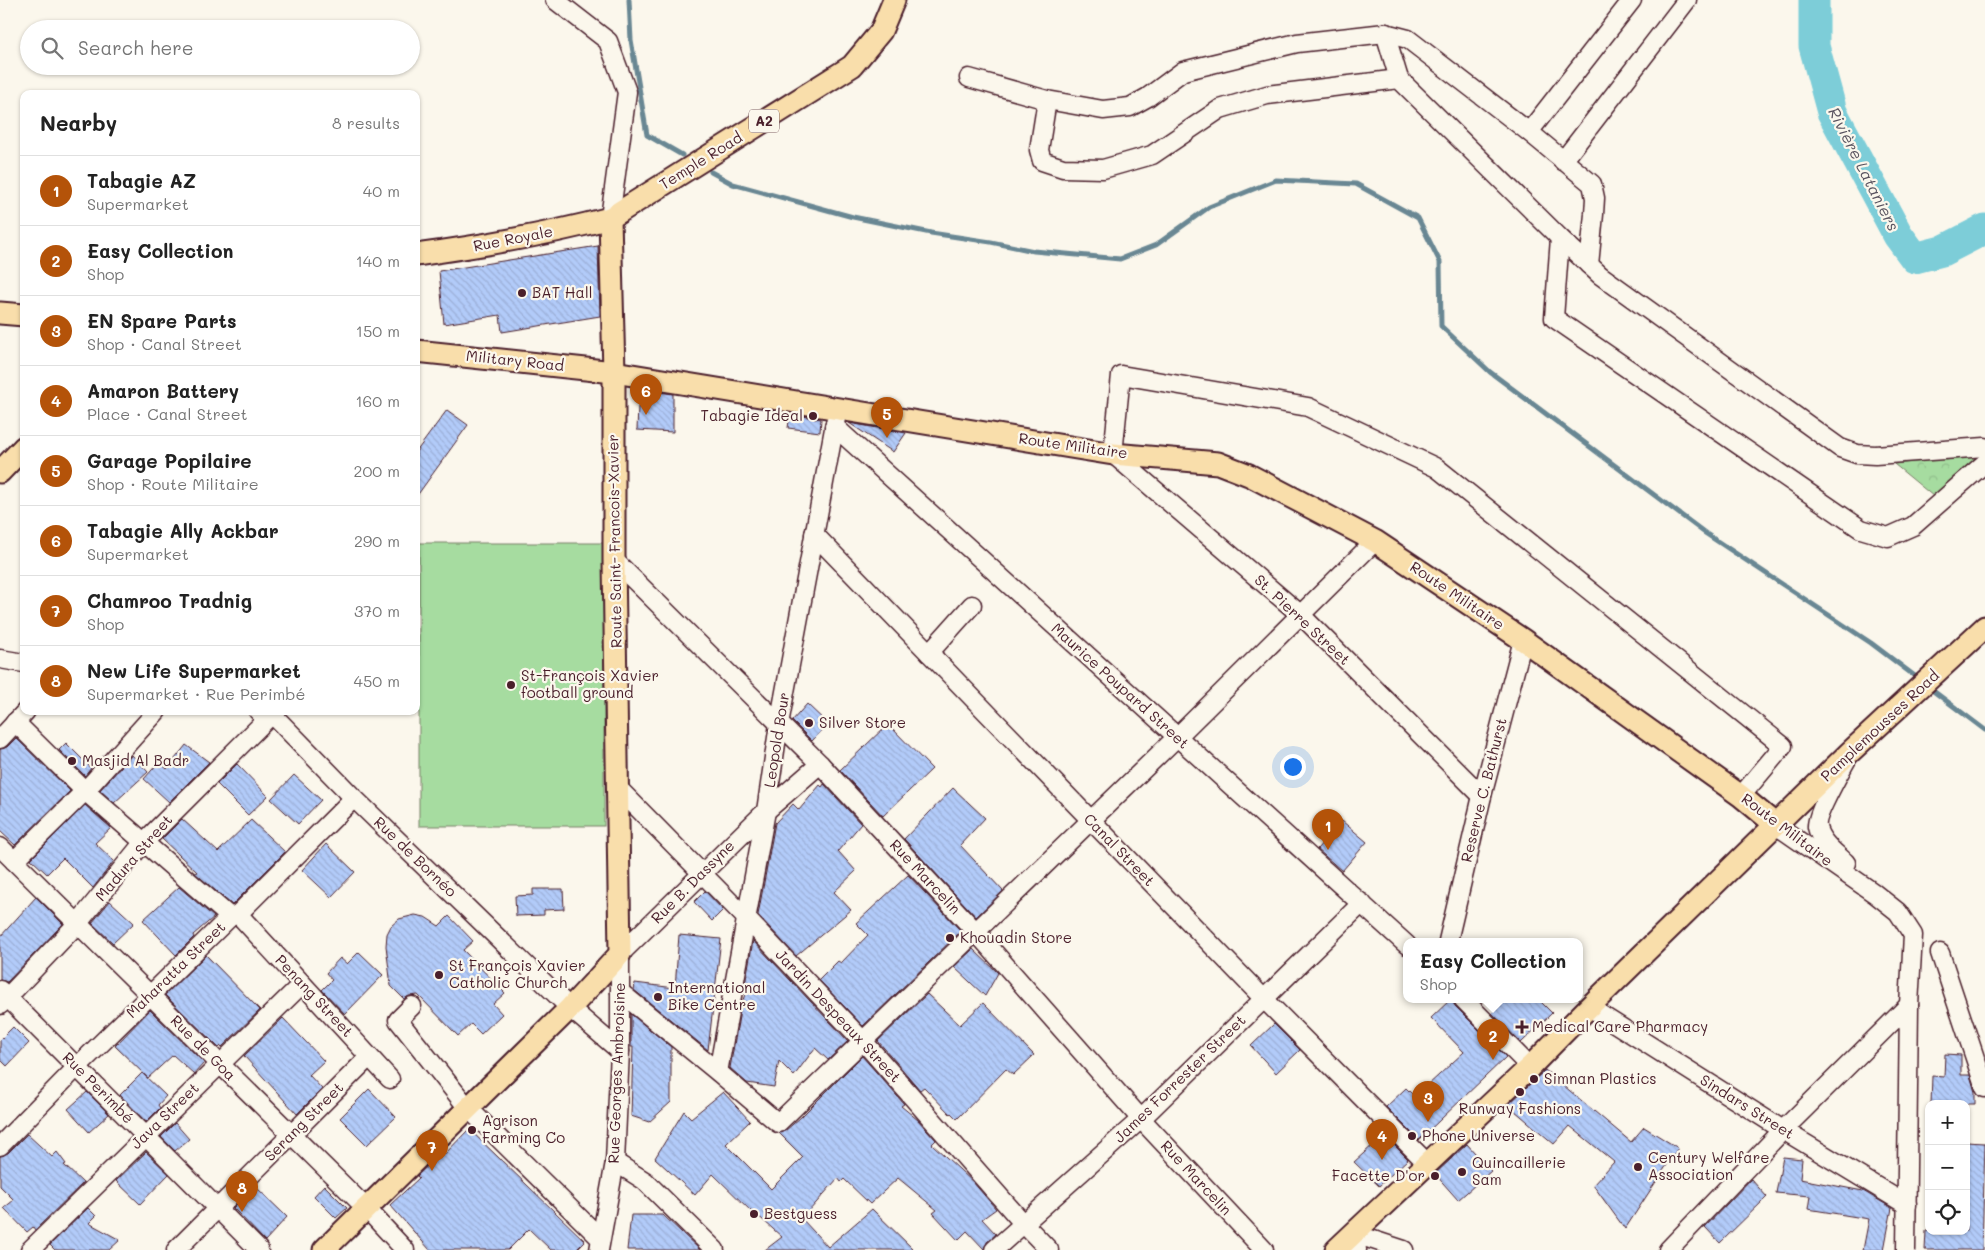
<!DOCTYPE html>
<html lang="en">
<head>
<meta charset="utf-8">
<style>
  :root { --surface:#fff; --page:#f6f6f6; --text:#222; --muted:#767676; --line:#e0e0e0; --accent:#b45309 }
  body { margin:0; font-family:Mali,sans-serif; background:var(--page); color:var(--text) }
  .controls { position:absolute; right:15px; bottom:15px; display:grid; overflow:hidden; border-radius:10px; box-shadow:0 1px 4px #0004 }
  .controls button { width:45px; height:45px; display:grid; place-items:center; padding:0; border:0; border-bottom:1px solid var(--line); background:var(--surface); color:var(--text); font:25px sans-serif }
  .you { position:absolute; left:1292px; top:766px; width:18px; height:18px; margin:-12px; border:4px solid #fff; border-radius:50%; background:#1a73e8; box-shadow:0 0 0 8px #1a73e833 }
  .badge { display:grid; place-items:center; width:32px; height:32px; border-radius:50%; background:var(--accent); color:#fff; font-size:16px; font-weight:700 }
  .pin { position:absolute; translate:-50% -41px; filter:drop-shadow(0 1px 2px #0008) }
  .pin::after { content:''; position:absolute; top:26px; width:18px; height:15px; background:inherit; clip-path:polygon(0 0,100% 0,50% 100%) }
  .popup { position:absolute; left:1403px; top:938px; width:180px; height:65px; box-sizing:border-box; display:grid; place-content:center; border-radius:10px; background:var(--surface); filter:drop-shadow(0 1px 4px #0005); font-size:16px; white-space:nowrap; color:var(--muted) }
  .popup b { font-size:19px; color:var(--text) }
  .popup::after { content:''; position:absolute; left:50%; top:100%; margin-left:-10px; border:10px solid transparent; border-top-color:var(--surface) }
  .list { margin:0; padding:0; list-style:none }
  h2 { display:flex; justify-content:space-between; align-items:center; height:65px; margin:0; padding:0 20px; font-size:21px }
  h2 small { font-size:16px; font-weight:400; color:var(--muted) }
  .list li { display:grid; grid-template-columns:32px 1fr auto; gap:15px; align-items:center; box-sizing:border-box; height:70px; padding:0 20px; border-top:1px solid var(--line) }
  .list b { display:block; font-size:19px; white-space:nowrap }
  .list p { margin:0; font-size:16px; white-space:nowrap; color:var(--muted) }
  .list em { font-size:16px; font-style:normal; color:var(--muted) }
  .icon { flex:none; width:28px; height:28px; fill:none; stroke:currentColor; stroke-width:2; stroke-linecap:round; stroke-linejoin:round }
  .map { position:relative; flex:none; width:1985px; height:1250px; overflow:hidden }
  .search { position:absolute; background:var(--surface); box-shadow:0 1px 4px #0004; left:20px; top:20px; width:400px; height:55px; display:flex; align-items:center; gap:12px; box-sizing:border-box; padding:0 18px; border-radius:28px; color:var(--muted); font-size:19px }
  .panel { position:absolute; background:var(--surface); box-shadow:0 1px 4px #0004; left:20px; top:90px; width:400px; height:625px; border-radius:10px }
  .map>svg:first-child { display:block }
  .park { fill:url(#park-crowns); stroke:#787e66 }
  .pitch { fill:#a6dca0; stroke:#787e66 }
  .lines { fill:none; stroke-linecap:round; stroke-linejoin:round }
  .stream { stroke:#698793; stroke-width:5 }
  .river { stroke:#7dcdd8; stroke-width:31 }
  .building { fill:url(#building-back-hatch); stroke:#4a1f2b }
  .minor-casing { stroke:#4a1f2b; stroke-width:21 }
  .major-casing { stroke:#4a1f2b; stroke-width:25 }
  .minor { stroke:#fbf7ec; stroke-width:18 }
  .major { stroke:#f9deab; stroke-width:21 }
  .poi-dot { fill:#4a1f2b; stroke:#fbf7ec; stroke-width:2 }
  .labels { text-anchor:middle; stroke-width:4.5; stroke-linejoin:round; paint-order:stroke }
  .shield { fill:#fbf7ec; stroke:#7f6065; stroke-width:1 }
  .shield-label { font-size:14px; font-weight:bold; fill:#4a1f2b }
  .street-label { font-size:15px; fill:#4a1f2b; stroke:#fbf7ec }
  .poi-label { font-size:15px; fill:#4a1f2b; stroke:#fbf7ec; text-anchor:start }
  .water-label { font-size:16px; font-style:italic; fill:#59535f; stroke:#fbf7ec }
</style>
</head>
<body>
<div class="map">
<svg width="1985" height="1250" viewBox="0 0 1985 1250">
  <defs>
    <pattern id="park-crowns" width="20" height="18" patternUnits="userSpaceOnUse" patternTransform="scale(1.25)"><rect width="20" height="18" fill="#a6dca0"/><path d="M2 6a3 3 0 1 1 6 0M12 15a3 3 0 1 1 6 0" fill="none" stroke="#90bc8a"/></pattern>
    <pattern id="building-back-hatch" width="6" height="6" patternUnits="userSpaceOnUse" patternTransform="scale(1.25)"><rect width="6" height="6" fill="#b2cbf9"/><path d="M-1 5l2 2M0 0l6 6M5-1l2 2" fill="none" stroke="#9baed6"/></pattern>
  </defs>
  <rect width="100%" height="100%" fill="#fbf7ec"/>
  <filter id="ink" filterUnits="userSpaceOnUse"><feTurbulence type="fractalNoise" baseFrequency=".02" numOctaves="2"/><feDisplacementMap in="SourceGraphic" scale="10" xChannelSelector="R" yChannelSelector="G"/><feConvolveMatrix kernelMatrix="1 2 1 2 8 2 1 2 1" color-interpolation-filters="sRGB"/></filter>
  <g filter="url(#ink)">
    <path class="park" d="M1973 456 1980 458 1939 501 1894 464Z"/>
    <rect class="pitch" x="419" y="543" width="185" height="283"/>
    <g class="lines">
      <g class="stream">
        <path d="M629 0 631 40 647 135 682 155"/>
        <path d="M711 172 733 184 853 217 931 233 991 242 1034 251 1120 259 1156 245 1209 207 1276 180 1356 184 1418 218 1440 262 1441 326 1490 372 1705 533 1871 643 1920 680"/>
        <path d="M1928 687 1985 730"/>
      </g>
      <path class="river" d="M1814 0V46L1832 112 1898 235 1915 258 1942 251 1985 229"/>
    </g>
    <g class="building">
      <path d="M598 246 600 316 502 332 500 315 444 324 439 271Z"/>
      <path d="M645 390 673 394V432L637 430 638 407H645Z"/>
      <path d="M447 410 468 425 416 497V452Z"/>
      <path d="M790 414 821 419 820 432 788 428Z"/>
      <path d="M849 423 906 433 893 452Z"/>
      <path d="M807 704 828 724 812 741 792 721Z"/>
      <path d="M888 724 932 769 883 816 840 770Z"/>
      <path d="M16 738 70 791 15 845 0 831V749L7 747Z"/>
      <path d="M66 743 91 768 85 776 59 750Z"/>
      <path d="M186 745 209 762 169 802 144 779 159 762 167 769Z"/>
      <path d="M132 755 148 772 114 803 100 790Z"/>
      <path d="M237 764 268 796 248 815 217 784Z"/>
      <path d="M294 775 321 800 298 824 271 799Z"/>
      <path d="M824 784 861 824 838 851 856 871 834 892 851 910 796 956 758 915 775 823 793 804 799 810 820 785 822 787Z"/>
      <path d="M953 788 985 818 960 845 1003 891 976 917 904 839Z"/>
      <path d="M85 805 111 828 95 843 114 861 93 888 63 858 47 874 31 859Z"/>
      <path d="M182 819 218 852 251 820 285 852 232 905 195 873 197 872 162 839Z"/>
      <path d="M1342 821 1367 842 1342 871 1317 849Z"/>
      <path d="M326 844 355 872 331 897 302 870Z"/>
      <path d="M908 875 961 931 863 1026 819 980 838 961 841 963 868 935 856 923Z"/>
      <path d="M179 887 214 917 193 935 194 937 176 955 143 920Z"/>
      <path d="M533 889H563L564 909 544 910V915L516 916 515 896 533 895Z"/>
      <path d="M705 891 723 910 712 921 694 902Z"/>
      <path d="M36 897 63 924 7 982 0 980V937Z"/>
      <path d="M110 901 134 923 113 943 92 923Z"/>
      <path d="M415 915 425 917 439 926 449 916 473 941 463 950 505 993 493 1004 502 1014 481 1034 471 1024 458 1036 418 995 409 996 404 999 391 986 386 946 387 934 391 926 399 919Z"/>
      <path d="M679 935 721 939 708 1050 634 990 635 983 675 988Z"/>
      <path d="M753 941 848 1041 828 1060 815 1048 794 1076 779 1061 774 1087 747 1083 730 1068 741 1005 746 992 744 990Z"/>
      <path d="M973 949 998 973 985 996 954 967Z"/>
      <path d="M359 952 383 975 345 1014 322 990 332 980 326 973 340 958 347 964Z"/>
      <path d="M206 955 260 1010 222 1047 221 1046 219 1048 165 995Z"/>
      <path d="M927 994 960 1025 983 1003 1034 1055 1013 1075 1006 1069 957 1119 951 1113 950 1114 924 1087 920 1090 878 1041Z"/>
      <path d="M1451 999 1455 1006 1506 1057 1419 1140 1386 1107 1406 1088 1415 1097 1464 1052 1431 1018Z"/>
      <path d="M1507 999H1538L1552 1013 1521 1043 1492 1013Z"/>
      <path d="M150 1010 204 1063 194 1074 173 1055 148 1078 115 1046Z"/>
      <path d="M631 1014 671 1047V1102L649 1122 631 1116 633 1047H631Z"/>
      <path d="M283 1018 324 1061 309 1075 322 1089 297 1114 244 1056Z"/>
      <path d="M1274 1024 1300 1050 1276 1073 1251 1046Z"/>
      <path d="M13 1027 29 1043 7 1066 0 1059V1040Z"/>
      <path d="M1945 1054 1961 1055V1075H1970L1975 1092V1104H1931L1932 1076 1944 1077Z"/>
      <path d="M862 1056 904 1104 901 1106 918 1120 936 1140 932 1144 973 1182 996 1209 982 1219 996 1234 987 1242 984 1249 967 1231 958 1240 933 1213 937 1210 898 1178 870 1204 844 1179 841 1182 838 1178 802 1219 828 1247 872 1209 914 1250H765L782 1237 755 1213 754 1214 713 1174 695 1195 655 1158 684 1111 691 1118 723 1092 750 1121 726 1144 771 1189 803 1157 779 1133 785 1131 801 1117Z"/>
      <path d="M1545 1070 1631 1142 1644 1127 1678 1148 1625 1229 1593 1185 1614 1162 1570 1126 1554 1144 1508 1105Z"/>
      <path d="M142 1073 166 1096 158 1105 160 1108 146 1122 120 1095Z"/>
      <path d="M369 1089 396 1117 367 1145 340 1118Z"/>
      <path d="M87 1092 109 1114 89 1132 68 1109Z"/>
      <path d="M175 1123 189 1139 175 1151 161 1137Z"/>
      <path d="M469 1129 585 1241 576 1250H551L529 1229 508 1250H430L390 1205 419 1178 417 1176 440 1154 442 1157Z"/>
      <path d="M27 1134 52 1157 57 1152 66 1164 64 1165 83 1183 35 1230 33 1227 27 1232 4 1208 14 1200 0 1186V1156L8 1153Z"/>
      <path d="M1384 1135 1408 1159 1379 1186 1354 1162Z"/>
      <path d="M1966 1142 1985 1143 1982 1250H1925L1926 1231H1966Z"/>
      <path d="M1467 1144 1491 1171 1458 1200 1435 1174Z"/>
      <path d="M146 1152 169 1174 140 1204 116 1181Z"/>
      <path d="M1783 1157 1802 1159 1800 1179 1863 1191 1892 1208 1884 1250H1863L1869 1219 1808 1209 1810 1196 1776 1193Z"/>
      <path d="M1751 1179 1767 1197 1720 1243 1705 1227Z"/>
      <path d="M324 1185 347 1208 336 1218 314 1196Z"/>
      <path d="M255 1186 287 1217 265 1241 233 1208Z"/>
      <path d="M88 1208 96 1216 89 1223 120 1240 109 1250H55L50 1245Z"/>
      <path d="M631 1215H663L700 1250H627Z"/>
    </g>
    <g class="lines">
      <defs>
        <g id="minor">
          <path d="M555 0 608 41 627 92 610 218"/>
          <path d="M1385 33 1399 79 1560 238 1600 275 1840 448 1857 454 1875 455 1985 447"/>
          <path d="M969 78 1047 100 1103 110 1130 107 1148 97 1183 71 1297 43 1385 33 1408 39 1529 132 1592 184 1595 198 1594 214 1589 265"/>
          <path d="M1047 100 1039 150 1042 161 1063 168 1103 169 1152 155 1220 109 1267 95 1399 79"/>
          <path d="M1529 132 1632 0"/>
          <path d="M1563 161 1687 0"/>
          <path d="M1560 238 1554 318 1861 529 1888 537 1913 526 1985 463"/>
          <path d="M834 426 1407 945"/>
          <path d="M814 534 1264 999 1427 1163"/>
          <path d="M614 560 820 764 976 932 1141 1119 1264 1250"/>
          <path d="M929 653 972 605"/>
          <path d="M0 659 24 663"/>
          <path d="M258 711 272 714 354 798 570 1008 620 1051"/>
          <path d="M15 722 85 791 230 917"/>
          <path d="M0 739 26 711"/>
          <path d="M619 789 745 917 863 1041 1023 1223 1049 1250"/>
          <path d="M1482 796 1301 615 1113 454 1121 375 1308 407 1437 468 1783 746 1741 796"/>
          <path d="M1776 825 1874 893 1898 912 1913 935 1909 1005 1906 1250"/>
          <path d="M0 847 366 1208 405 1250"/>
          <path d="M14 861 85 791 157 711"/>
          <path d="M1846 863C1836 853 1820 842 1817 827 1815 816 1840 772 1847 759"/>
          <path d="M238 914 390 1079"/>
          <path d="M1448 941 1482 796 1523 640"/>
          <path d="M1940 953 1985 1088"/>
          <path d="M0 990 259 1250"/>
          <path d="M620 992 718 1072 778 1123 1177 737 1375 541"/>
          <path d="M1463 999 1530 1067"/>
          <path d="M0 1005 78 923 143 843 272 714"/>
          <path d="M412 1006 398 1020 467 1107 600 1238"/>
          <path d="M1589 1007 1783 1130 1907 1205"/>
          <path d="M718 1072 766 811 779 724 836 418"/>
          <path d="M0 1146 77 1067 230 917 238 914 354 798"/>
          <path d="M615 1162 645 1181 715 1250"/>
          <path d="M30 1250 302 984"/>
          <path d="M176 1250 369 1057"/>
          <path d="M599 1250 615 1162 620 1051V954L766 811 820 764"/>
          <path d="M994 1250 1141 1119 1362 903"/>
          <path d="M1357 1250 1355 1234 1404 1250"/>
          <path d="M1668 1250 1783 1130 1909 1005"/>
        </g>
        <g id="major">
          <path d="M416 255C481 246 546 235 610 218L852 66 881 31 894 0"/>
          <path d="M0 313 24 315"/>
          <path d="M416 351 614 372 1113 454 1218 463 1249 475 1375 541 1523 640 1741 796 1776 825"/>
          <path d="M0 472 24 447"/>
          <path d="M324 1250 570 1008 620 954 614 560V372L610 218"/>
          <path d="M1336 1250 1530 1067 1589 1007 1849 753 1985 627"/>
        </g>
      </defs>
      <use href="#minor" class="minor-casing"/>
      <use href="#major" class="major-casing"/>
      <use href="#minor" class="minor"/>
      <use href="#major" class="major"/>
    </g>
  </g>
  <g class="poi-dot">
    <circle cx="522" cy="293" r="5"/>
    <circle cx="813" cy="416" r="5"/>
    <circle cx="511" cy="685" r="5"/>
    <circle cx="809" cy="723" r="5"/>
    <circle cx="72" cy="761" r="5"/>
    <circle cx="950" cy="938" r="5"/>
    <circle cx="439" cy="975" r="5"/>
    <circle cx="658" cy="997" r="5"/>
    <path d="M1519.5 1019.5h5v5h5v5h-5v5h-5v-5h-5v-5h5z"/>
    <circle cx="1534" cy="1079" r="5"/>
    <circle cx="1520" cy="1092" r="5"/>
    <circle cx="472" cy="1130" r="5"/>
    <circle cx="1412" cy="1136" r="5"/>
    <circle cx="1638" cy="1167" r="5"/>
    <circle cx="1462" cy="1172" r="5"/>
    <circle cx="1435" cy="1176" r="5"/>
    <circle cx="754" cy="1214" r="5"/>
  </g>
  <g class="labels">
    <rect class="shield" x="749" y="109.5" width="30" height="23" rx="4"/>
    <g class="shield-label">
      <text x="764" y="126">A2</text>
    </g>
    <g class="street-label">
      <text transform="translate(701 161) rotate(-32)" y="5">Temple Road</text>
      <text transform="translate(513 239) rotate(-11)" y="5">Rue Royale</text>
      <text transform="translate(515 361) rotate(6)" y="5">Military Road</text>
      <text transform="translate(1073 446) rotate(8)" y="5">Route Militaire</text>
      <text transform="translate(615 541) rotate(-91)" y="5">Route Saint- Francois-Xavier</text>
      <text transform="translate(1457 596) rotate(34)" y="5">Route Militaire</text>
      <text transform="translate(1302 620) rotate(43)" y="5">St. Pierre Street</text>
      <text transform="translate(1120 686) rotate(42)" y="5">Maurice Poupard Street</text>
      <text transform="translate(1880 726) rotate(-43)" y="5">Pamplemousses Road</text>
      <text transform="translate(777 740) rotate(-81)" y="5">Leopold Bour</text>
      <text transform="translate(1484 790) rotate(-76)" y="5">Reserve C. Bathurst</text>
      <text transform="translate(1787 830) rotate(37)" y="5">Route Militaire</text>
      <text transform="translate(1119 850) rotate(46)" y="5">Canal Street</text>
      <text transform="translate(415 857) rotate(44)" y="5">Rue de Bornéo</text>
      <text transform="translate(134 858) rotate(-49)" y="5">Madura Street</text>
      <text transform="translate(925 877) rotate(47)" y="5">Rue Marcelin</text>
      <text transform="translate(693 882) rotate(-45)" y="5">Rue B. Dassyne</text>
      <text transform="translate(176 970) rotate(-44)" y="5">Maharatta Street</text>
      <text transform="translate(314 996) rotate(47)" y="5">Penang Street</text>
      <text transform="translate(838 1016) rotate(47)" y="5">Jardin Despeaux Street</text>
      <text transform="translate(203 1048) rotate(45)" y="5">Rue de Goa</text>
      <text transform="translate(617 1073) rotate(-88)" y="5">Rue Georges Ambroisine</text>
      <text transform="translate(1180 1079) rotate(-44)" y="5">James Forrester Street</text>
      <text transform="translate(98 1088) rotate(45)" y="5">Rue Perimbé</text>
      <text transform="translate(1747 1107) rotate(32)" y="5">Sindars Street</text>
      <text transform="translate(165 1116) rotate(-44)" y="5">Java Street</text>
      <text transform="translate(304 1122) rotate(-45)" y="5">Serang Street</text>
      <text transform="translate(1196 1178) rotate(47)" y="5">Rue Marcelin</text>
    </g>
    <g class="poi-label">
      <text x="532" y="298">BAT Hall</text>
      <text x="803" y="421" text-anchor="end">Tabagie Ideal</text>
      <text x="521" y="681">St-François Xavier<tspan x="521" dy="17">football ground</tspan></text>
      <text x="819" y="728">Silver Store</text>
      <text x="82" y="766">Masjid Al Badr</text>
      <text x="960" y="943">Khouadin Store</text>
      <text x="449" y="971">St François Xavier<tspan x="449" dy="17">Catholic Church</tspan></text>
      <text x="668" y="993">International<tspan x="668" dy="17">Bike Centre</tspan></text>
      <text x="1532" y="1032">Medical Care Pharmacy</text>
      <text x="1544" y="1084">Simnan Plastics</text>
      <text x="1520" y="1114" text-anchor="middle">Runway Fashions</text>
      <text x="482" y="1126">Agrison<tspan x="482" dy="17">Farming Co</tspan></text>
      <text x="1422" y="1141">Phone Universe</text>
      <text x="1648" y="1163">Century Welfare<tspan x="1648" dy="17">Association</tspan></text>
      <text x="1472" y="1168">Quincaillerie<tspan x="1472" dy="17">Sam</tspan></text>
      <text x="1425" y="1181" text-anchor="end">Facette D'or</text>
      <text x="764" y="1219">Bestguess</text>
    </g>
    <g class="water-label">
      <text transform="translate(1864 169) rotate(63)" y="6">Rivière Lataniers</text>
    </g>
  </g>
</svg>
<div class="controls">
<button>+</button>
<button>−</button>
<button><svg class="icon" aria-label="locate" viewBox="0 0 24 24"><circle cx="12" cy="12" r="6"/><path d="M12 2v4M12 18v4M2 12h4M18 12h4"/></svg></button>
</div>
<div class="you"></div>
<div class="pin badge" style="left:1328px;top:850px">1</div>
<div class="pin badge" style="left:1493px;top:1060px">2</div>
<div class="popup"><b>Easy Collection</b>Shop</div>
<div class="pin badge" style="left:1428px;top:1122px">3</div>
<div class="pin badge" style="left:1382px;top:1160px">4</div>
<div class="pin badge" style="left:887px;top:438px">5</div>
<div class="pin badge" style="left:646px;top:415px">6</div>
<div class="pin badge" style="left:432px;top:1171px">7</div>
<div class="pin badge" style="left:242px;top:1212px">8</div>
<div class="search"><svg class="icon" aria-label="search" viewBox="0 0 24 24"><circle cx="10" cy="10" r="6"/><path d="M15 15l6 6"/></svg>Search here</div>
<section class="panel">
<h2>Nearby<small>8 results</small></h2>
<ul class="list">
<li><span class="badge">1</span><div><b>Tabagie AZ</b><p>Supermarket</p></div><em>40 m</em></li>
<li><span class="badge">2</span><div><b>Easy Collection</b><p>Shop</p></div><em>140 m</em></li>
<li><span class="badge">3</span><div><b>EN Spare Parts</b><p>Shop · Canal Street</p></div><em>150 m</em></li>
<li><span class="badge">4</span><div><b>Amaron Battery</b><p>Place · Canal Street</p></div><em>160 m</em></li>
<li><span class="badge">5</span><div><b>Garage Popilaire</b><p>Shop · Route Militaire</p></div><em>200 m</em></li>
<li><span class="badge">6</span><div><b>Tabagie Ally Ackbar</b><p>Supermarket</p></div><em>290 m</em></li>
<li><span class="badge">7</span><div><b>Chamroo Tradnig</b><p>Shop</p></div><em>370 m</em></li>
<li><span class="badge">8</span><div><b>New Life Supermarket</b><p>Supermarket · Rue Perimbé</p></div><em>450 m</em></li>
</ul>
</section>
</div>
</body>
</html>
